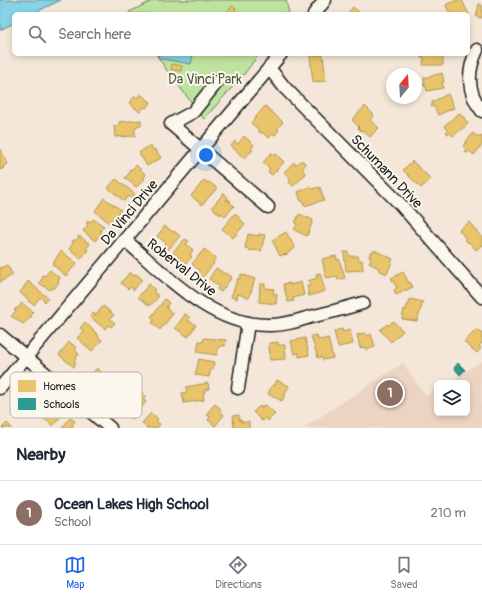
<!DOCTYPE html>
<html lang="en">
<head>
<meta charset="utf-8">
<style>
  :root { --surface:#fff; --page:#f2f2f3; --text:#1f2937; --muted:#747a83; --line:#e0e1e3; --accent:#2563eb }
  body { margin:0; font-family:Pangolin,sans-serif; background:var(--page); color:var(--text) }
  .controls { position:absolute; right:12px; bottom:12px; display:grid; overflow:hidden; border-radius:6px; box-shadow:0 2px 6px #0003 }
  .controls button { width:36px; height:36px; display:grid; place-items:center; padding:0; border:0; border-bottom:1px solid var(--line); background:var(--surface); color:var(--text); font:20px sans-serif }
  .compass { position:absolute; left:386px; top:68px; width:36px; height:36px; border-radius:50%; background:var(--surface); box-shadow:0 2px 6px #0003; rotate:18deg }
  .you { position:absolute; left:206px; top:155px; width:14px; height:14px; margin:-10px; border:3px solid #fff; border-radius:50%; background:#1a73e8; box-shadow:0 0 0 6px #1a73e833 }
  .badge { display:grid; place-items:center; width:26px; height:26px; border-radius:50%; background:var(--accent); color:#fff; font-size:13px; font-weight:700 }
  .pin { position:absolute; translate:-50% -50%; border:2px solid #fff; box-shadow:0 1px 4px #0006 }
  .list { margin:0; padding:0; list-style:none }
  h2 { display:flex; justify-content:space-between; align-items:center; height:52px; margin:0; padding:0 16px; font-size:17px }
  h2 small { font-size:13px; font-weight:400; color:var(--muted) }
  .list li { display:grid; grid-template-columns:26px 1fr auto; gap:12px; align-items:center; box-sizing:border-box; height:64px; padding:0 16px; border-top:1px solid var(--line) }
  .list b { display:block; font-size:15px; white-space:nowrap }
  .list p { margin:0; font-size:13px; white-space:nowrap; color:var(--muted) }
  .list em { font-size:13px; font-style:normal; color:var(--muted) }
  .icon { flex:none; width:22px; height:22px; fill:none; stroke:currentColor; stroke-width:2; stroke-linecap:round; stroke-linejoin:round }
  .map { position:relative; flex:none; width:482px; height:428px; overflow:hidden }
  .search { position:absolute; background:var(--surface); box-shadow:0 2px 6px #0003; left:12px; right:12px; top:12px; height:44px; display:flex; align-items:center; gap:10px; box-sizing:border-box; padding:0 14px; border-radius:6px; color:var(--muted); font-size:15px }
  .sheet { height:116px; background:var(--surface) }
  nav { display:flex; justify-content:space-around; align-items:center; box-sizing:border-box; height:56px; border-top:1px solid var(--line); background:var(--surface); font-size:11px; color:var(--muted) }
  nav a { display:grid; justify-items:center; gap:2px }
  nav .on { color:var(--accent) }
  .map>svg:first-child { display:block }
  .built { fill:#ecd4c2 }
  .green { fill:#bee39e; stroke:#6d805d }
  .water { fill:#85d3e4; stroke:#5b8a94 }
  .homes { fill:#e9c46a; stroke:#ac9253 }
  .schools { fill:#2a9d8f; stroke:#26766c }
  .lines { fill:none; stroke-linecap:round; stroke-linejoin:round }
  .minor-casing { stroke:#1c1c1c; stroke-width:15 }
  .minor { stroke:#fbf7ec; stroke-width:12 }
  .labels { text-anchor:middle; stroke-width:4; stroke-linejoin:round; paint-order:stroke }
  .park-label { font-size:14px; fill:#4d5843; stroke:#fbf7ec }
  .street-label { font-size:14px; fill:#1c1c1c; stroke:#fbf7ec }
  .key { fill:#fbf7ec; stroke:#b8b5ae; stroke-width:1 }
  .key-label { font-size:11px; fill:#1c1c1c }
</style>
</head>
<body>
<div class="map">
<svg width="482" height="428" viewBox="0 0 482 428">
  <rect width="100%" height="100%" fill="#f4e7d9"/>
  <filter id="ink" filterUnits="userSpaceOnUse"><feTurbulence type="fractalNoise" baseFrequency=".025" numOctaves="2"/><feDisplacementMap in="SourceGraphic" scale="8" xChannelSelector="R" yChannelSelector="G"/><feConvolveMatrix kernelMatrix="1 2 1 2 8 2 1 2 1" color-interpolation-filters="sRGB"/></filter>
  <g filter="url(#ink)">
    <path class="built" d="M482 361V428H303L403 363 426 396 437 389V413H467V383H447Z"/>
    <g class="green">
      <path d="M154 0H286L289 14H130L129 12Z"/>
      <path d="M156 54H259L245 73 204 119 166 69Z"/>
    </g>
    <g class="water">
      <path d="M0 0H61L32 14H14V23L0 30Z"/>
      <path d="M159 54H193L191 64 158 58Z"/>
    </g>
    <g class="homes">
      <path d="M457 0H462L469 15 450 14 446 6 447 4Z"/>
      <path d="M479 4 482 5V18L476 17Z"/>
      <path d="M232 6 236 9 231 14H225Z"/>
      <path d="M353 7 361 14H347Z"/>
      <path d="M424 54H443V65H423L424 58H421V55L424 56Z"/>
      <path d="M323 55 326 81 313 82 310 56Z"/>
      <path d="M172 64 182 66 181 71 171 70Z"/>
      <path d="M442 73 444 82H442L443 88 427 91 426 86H423V84H425L424 78Z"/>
      <path d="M140 94 151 102 146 108 144 107 140 112 129 103 135 96 137 98Z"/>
      <path d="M448 94 454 108 438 115 434 106 432 107 431 105 433 104 432 102Z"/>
      <path d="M265 106 283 122 277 129 279 130 275 135 273 134 269 138 263 133H261L259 132 258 129 251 123Z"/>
      <path d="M365 106 374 115 370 120 379 128 370 137 362 130 361 131 358 128 359 127 352 120Z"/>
      <path d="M459 113 462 117 463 116 468 124 453 136 450 133 448 134 446 132 448 131 444 126Z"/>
      <path d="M141 120V126H137V128H135V136L115 137 114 126H119V122Z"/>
      <path d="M473 133 478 137 480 135 482 137V145L474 155 469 151 467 153 465 152 467 149 463 146Z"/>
      <path d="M244 136 254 145 251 149 253 150 244 158 231 146 235 141 238 144Z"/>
      <path d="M150 145 153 150 155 149 161 158 147 166 139 153Z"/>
      <path d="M1 149 8 164 3 166 4 168 0 170V150Z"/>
      <path d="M271 153 275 155 276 154 284 162 272 175 268 172 270 169 263 163Z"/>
      <path d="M300 161H303L306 164 302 169 306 174 293 186 289 182 291 179 284 172 294 162 296 165Z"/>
      <path d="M412 161 431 179 421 188 403 170Z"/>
      <path d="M136 165 146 175 143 178 145 179 136 187 125 178 130 172 129 171 130 169 131 170Z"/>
      <path d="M116 179 135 194 132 199 128 196 124 201 108 188Z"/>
      <path d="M204 180 208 183 209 182 217 188 202 205 191 196Z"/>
      <path d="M310 187 312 189 320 187 324 200 304 206 303 201H301L298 192Z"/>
      <path d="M224 193 228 197 226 200 227 201 228 199 231 201 229 202 234 206 225 217 221 213 220 215 212 207Z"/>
      <path d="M104 198 121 210 109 223 95 211Z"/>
      <path d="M235 213 245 224 233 238 222 229Z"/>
      <path d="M299 214 313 220 307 236 294 230 297 224 295 223Z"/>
      <path d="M93 219 104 226 100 231 102 233 95 241 83 231 88 225 86 223 88 221 89 223Z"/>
      <path d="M469 222 482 238V245L476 250 469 242 468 243 465 240 466 239 459 230Z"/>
      <path d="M165 226 173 232 174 231 180 236 168 250 163 246 166 243 157 236Z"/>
      <path d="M286 232 295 248 286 255 285 254 280 256 272 240Z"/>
      <path d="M248 234 259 236V234L265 235 261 251 253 250V251L249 250V249L245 248Z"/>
      <path d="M79 236 90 244 86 249 88 250 81 259 69 249 73 243 72 241 74 240H77Z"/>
      <path d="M185 239 189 241 186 244 193 250 190 255 192 257 185 264 173 252Z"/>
      <path d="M204 249 216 258 213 261 214 263 202 278 197 274 200 271 192 264Z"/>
      <path d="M374 250 393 259 387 274 378 270 379 268 369 263 371 258 369 256 371 251 373 252Z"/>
      <path d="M61 251 77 263 66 276 52 264Z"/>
      <path d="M344 252H348L349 256H358L359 260H362L363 270 346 271Z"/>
      <path d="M336 256 337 260 339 259 345 278 338 280 337 276 326 278 322 259Z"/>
      <path d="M7 265 13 275 0 282V268Z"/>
      <path d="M216 268 225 274 226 273 232 277 221 292 217 289 219 286 209 279Z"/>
      <path d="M50 270 60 278 58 281 59 282 54 289 52 287 50 290 39 283 43 277H42L43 275 45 276Z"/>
      <path d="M130 272 134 276 136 274 142 279 134 290 130 287 128 289 121 283Z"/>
      <path d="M403 272 409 283 410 282 413 287 396 295 394 290 397 288 391 278Z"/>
      <path d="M320 273 325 291 309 296 307 286H310L308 281 317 278 316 274Z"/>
      <path d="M241 274 255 279 249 298 238 294 237 299 231 297 238 278 240 279Z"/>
      <path d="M28 281 48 298 45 302 40 297 34 305 28 301 29 300 20 293Z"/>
      <path d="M301 282 304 295 293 298 294 301 288 302 283 284 290 283V285Z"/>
      <path d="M149 284 155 290 153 292 159 296 150 306 138 297Z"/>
      <path d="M260 284H265V288L274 289 273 294H277L276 304 259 302Z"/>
      <path d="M165 299 169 303 166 307 168 308 167 309 173 314 160 330 152 323 154 320 151 317Z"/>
      <path d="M410 299 423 302 417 321 402 319 404 309 406 310 407 305 408 306Z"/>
      <path d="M22 303 33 312 30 315 32 316 23 324 11 316 16 311 14 310 16 308 17 309Z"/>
      <path d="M103 306 114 315 110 319 115 323 111 327 108 325 105 329 90 317 93 313 96 315Z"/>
      <path d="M184 313 190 318 188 320 196 325 188 337 175 328 184 316Z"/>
      <path d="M393 321 403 331 391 342 380 330 387 324 388 326Z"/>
      <path d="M85 322 99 336 98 337 102 340 92 351 77 338 84 331 80 328Z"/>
      <path d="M342 329 343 332 350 330 353 344 338 347 334 331Z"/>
      <path d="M477 329 482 334V343L479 346 481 348 477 353 464 342Z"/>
      <path d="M365 333 366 336 371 334 375 347 366 350 365 347 360 348 357 335Z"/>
      <path d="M317 335 318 340 320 339 321 340 328 338 333 358 323 360 322 357 318 358 311 336Z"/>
      <path d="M204 338 226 340 225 346H220V348H218L217 355 197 352 199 341 203 342Z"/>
      <path d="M305 338 309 355 299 357V353L294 354 291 341Z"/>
      <path d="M69 342 77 348 75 350 79 354 74 361 76 363 74 367 59 355Z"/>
      <path d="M278 342V345H285L286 359 270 360 269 343Z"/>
      <path d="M199 359 214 362 213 369H211L209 377 195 375Z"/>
      <path d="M97 368 109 379 99 391 92 385 93 383 88 379Z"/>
      <path d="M277 380 289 386 282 401 268 394 272 385 274 386Z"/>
      <path d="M208 383 209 389 204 390 205 392 203 393 204 400 184 403 182 393 187 392 186 387Z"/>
      <path d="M138 389 146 396 143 399 146 402 132 419 128 415 131 412 129 411 130 409 125 405Z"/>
      <path d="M52 403 59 409 57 411 62 415 53 426 41 416Z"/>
      <path d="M215 404 221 409 219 411 224 415 215 426 208 420 210 417 206 414Z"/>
      <path d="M266 405 275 414 268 421 266 418 262 421 253 412 260 406 262 409V406Z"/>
      <path d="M151 413 158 419 156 421 160 424 157 428H146L147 427 142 423Z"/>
      <path d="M239 415V420H241V422H249V428H234L233 416Z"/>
      <path d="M70 418 75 421 72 425 73 426 72 428H62Z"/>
      <path d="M7 423 12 428H2Z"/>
    </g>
    <path class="schools" d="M458 363 465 370 460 375 454 368Z"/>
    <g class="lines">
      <defs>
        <g id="minor">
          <path d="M314 14 325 0"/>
          <path d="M477 50C467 71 467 93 482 111"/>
          <path d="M269 68 285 88 401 205 482 297"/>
          <path d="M217 82 193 112 171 124 268 207"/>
          <path d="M125 240C166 275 212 327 271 325 285 325 297 321 310 317 328 313 346 308 363 303"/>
          <path d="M0 335 110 428"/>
          <path d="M0 388 281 54"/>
          <path d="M238 388 248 323"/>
        </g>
      </defs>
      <use href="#minor" class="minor-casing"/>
      <use href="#minor" class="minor"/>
    </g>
  </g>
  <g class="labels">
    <g class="park-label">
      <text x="205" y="84">Da Vinci Park</text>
    </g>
    <g class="street-label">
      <text transform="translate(387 171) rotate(46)" y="5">Schumann Drive</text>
      <text transform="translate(129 212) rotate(-50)" y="5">Da Vinci Drive</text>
      <text transform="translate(182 267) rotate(38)" y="5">Roberval Drive</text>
    </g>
  </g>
  <rect x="10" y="372" width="132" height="46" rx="6" class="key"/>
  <rect x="18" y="380" width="18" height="12" fill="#e9c46a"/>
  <rect x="18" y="398" width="18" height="12" fill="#2a9d8f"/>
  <g class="key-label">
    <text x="43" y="390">Homes</text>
    <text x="43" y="408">Schools</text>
  </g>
</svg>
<div class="controls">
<button><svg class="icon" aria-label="layers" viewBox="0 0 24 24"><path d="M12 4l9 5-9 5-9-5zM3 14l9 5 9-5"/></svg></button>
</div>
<svg class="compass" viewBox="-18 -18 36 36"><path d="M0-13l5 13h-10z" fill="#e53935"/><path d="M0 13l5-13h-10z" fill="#747a83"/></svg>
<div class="you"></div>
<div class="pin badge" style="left:390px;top:393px;background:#8d6e63">1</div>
<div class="search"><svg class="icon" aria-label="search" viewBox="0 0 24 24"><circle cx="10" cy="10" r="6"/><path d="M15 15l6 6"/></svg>Search here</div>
</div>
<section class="sheet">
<h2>Nearby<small></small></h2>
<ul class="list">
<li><span class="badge" style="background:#8d6e63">1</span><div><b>Ocean Lakes High School</b><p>School</p></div><em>210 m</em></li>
</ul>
</section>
<nav>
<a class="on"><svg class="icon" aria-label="map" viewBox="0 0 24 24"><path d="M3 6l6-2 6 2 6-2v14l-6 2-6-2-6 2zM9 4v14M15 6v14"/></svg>Map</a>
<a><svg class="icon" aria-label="directions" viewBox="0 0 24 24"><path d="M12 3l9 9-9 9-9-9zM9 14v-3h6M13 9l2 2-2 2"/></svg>Directions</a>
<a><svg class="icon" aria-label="saved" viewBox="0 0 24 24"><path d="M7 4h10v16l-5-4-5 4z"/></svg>Saved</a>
</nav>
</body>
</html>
